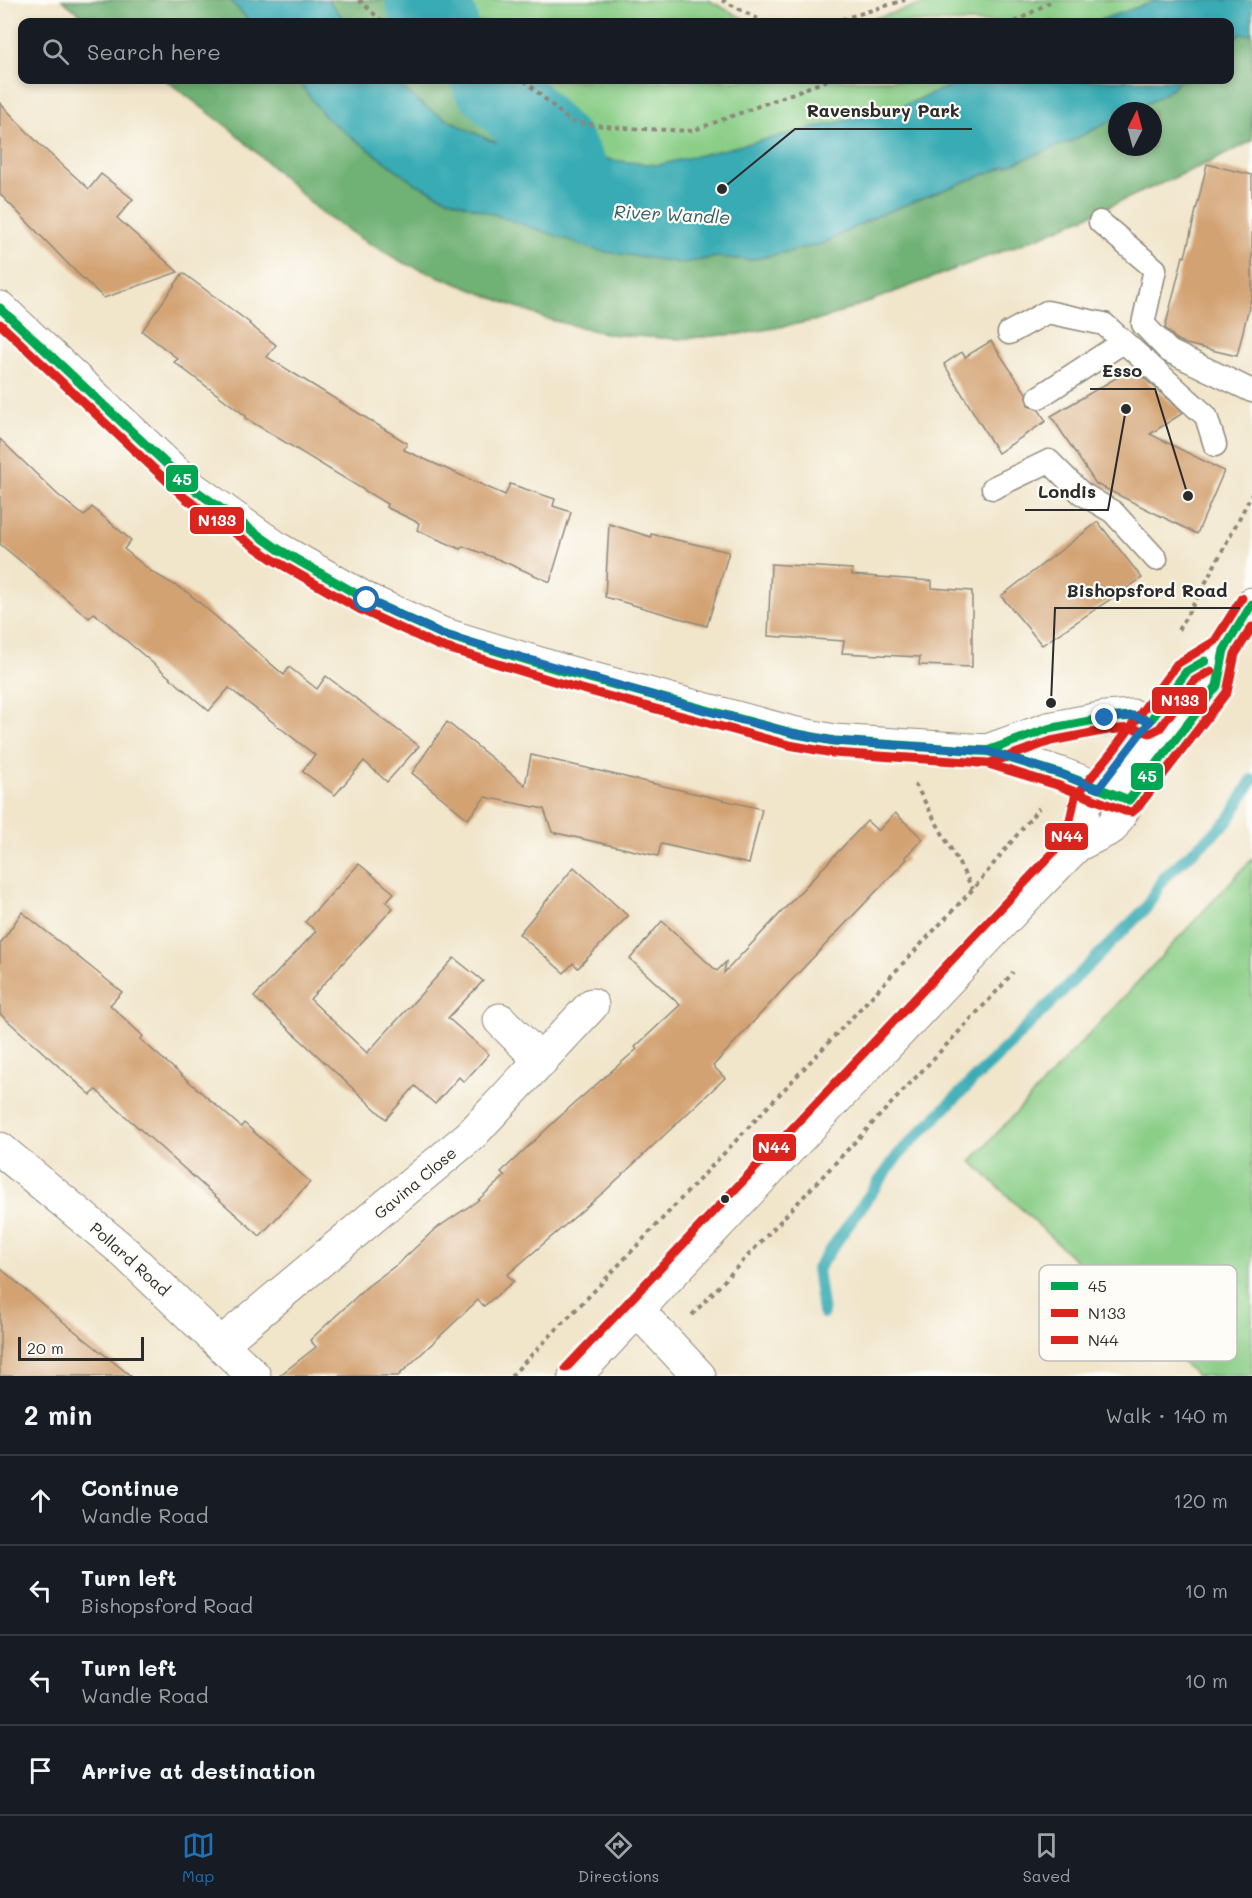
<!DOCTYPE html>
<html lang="en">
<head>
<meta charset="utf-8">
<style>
  :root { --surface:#171b24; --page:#20242c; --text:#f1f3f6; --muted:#9ea1a6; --line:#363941; --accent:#1f6fb2 }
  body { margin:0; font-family:Mali,sans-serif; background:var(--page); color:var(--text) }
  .compass { position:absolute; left:1108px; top:102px; width:54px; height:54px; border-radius:50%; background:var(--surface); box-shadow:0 3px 9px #0003; rotate:6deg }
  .scale { position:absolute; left:18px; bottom:15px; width:126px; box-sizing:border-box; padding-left:6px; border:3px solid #2b2b2b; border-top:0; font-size:16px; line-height:21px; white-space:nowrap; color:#2b2b2b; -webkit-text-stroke:4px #fdfcf7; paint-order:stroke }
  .stop { position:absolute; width:18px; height:18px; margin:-14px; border:4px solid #1f6fb2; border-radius:50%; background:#fff }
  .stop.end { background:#1f6fb2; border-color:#fff; box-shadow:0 2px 6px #0008 }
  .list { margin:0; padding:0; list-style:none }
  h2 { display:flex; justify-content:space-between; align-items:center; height:78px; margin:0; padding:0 24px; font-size:26px }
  h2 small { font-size:20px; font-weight:400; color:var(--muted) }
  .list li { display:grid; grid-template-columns:39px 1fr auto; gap:18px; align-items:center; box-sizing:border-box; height:90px; padding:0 24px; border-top:2px solid var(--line) }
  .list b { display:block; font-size:22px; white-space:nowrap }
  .list p { margin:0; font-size:20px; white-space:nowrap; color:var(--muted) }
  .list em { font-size:20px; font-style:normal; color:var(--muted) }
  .icon { flex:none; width:33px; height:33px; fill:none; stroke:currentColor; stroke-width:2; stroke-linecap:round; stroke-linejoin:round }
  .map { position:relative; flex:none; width:1252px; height:1376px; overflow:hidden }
  .search { position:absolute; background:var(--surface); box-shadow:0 3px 9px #0003; left:18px; right:18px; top:18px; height:66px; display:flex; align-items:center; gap:15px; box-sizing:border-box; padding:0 21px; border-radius:12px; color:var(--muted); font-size:22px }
  .sheet { height:438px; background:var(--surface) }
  nav { display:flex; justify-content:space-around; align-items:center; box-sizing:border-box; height:84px; border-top:2px solid var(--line); background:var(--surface); font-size:16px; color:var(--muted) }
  nav a { display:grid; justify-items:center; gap:3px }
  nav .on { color:var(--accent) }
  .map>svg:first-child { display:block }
  .green { fill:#8ace87; stroke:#5a7c59; stroke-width:1.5; fill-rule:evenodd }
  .forest { fill:#6fb174; stroke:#4d6e50; stroke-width:1.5 }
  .water { fill:#39abb4; stroke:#326b70; stroke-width:1.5 }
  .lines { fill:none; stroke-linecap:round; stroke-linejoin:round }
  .stream { stroke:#39abb4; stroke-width:12 }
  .river { stroke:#39abb4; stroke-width:76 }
  .building { fill:#d3a272 }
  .lane-casing { stroke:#8e887a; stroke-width:25 }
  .street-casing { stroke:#8e887a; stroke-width:35 }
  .secondary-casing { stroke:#8e887a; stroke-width:35 }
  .primary-casing { stroke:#8e887a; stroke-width:35 }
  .path { stroke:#8e887a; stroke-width:4; stroke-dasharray:4.5 4.5; stroke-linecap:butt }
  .lane { stroke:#fff; stroke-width:22 }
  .street { stroke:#fff; stroke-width:33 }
  .secondary { stroke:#fff; stroke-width:33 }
  .primary { stroke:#fff; stroke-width:33 }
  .bus-1-casing { stroke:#fdfcf7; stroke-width:14 }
  .bus-2-casing { stroke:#fdfcf7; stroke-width:14 }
  .bus-3-casing { stroke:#fdfcf7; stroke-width:14 }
  .bus-1 { stroke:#00a651; stroke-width:9 }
  .bus-2 { stroke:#dc241f; stroke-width:9 }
  .bus-3 { stroke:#dc241f; stroke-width:9 }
  .route { stroke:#1f6fb2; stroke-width:8 }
  .bus-dot { fill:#2b2b2b; stroke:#fdfcf7; stroke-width:2 }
  .labels { text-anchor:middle; stroke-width:4.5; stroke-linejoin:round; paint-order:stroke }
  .street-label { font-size:16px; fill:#2b2b2b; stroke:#fdfcf7 }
  .water-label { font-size:18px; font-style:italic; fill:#315e62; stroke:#fdfcf7 }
  .key { fill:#fdfcf7; stroke:#bebdba; stroke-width:1.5 }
  .key-label { font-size:16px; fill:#2b2b2b }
  .leader { fill:none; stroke:#2b2b2b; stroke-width:2 }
  .callout-dot { fill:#2b2b2b; stroke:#fdfcf7; stroke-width:2 }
  .callout-label { font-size:18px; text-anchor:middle; font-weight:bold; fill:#2b2b2b; stroke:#fdfcf7; stroke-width:4.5; stroke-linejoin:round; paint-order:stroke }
  .line-badge { stroke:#fdfcf7; stroke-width:2 }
  .badge-label { font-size:16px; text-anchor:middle; font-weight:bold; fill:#fff }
</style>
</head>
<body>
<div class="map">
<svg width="1252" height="1376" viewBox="0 0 1252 1376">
  <rect width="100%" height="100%" fill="#fdfcf7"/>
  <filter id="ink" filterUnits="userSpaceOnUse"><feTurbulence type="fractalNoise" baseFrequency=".0167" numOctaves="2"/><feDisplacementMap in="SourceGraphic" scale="12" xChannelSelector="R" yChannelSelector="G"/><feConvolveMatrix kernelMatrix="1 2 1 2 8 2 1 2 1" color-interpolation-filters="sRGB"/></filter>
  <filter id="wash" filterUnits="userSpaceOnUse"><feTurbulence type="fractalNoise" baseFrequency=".008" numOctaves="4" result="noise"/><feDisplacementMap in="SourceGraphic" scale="24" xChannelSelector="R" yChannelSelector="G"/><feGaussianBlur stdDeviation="1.35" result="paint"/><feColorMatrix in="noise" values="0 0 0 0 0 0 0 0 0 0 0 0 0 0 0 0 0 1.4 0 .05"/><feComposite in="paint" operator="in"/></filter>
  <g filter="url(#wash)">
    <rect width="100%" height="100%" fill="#f1e5ca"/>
    <g class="green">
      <path d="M62 0H708L750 22H91Z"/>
      <path d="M937 0H1252V141L1212 161 1039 237 823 319 747 333 677 339 608 334 547 319 402 262 360 238 322 213 233 131 166 80H1230V22H862ZM1117 111H1153V147H1117Z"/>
      <path d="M1252 859V1376H1197L971 1161Z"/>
    </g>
    <g class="forest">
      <path d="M62 0H230L250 22H91Z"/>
      <path d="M328 0H406L421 22H346Z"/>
      <path d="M1242 33 1252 34V141L1212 161 1039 237 823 319 747 333 677 339 608 334 547 319 402 262 360 238 322 213 233 131 166 80H297L326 118 415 183 446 198 682 263 718 257 750 260 822 244 879 215 1071 141 1117 118V147H1153V111H1130L1167 92 1180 80H1230V41Z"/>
      <path d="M394 80H470L535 147 521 150 489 140 444 118 421 104Z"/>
    </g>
    <g class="water">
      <path d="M230 0H328L346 22H250Z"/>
      <path d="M1158 0H1252V34H1242L1230 41V22H1094Z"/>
      <path d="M297 80H394L421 104 444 118 489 140 521 150 535 147 582 151 611 160 658 165 898 108 963 80H1180C1164 96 1140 111 1117 111V118L1071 141 879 215 822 244 750 260 717 257 682 263 600 251 446 198 415 183 326 118Z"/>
    </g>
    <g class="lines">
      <path class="stream" d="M823 1313 817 1269 898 1155 1146 908 1164 877 1228 821 1252 780"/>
      <g class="river">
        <path d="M423 0 440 22"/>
        <path d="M489 80 558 150 572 177 597 210"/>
      </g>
    </g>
    <g id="blocks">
      <g class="building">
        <path d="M0 103 40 145 89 189 101 174 133 199 117 218 178 272 104 298 77 273 0 194Z"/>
        <path d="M1207 164 1252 175V294L1237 356 1186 344 1177 340 1165 328 1183 256 1185 257Z"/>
        <path d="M183 273 250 323 249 324 276 345 267 357 407 443 404 450 505 495 510 484 555 499 553 506 571 512 550 582 500 560 463 546 460 549 417 530 419 523 386 507 387 504 245 418 246 416 174 362 178 359 142 331Z"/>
        <path d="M991 341 1026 393V398L1028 405 1039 410 1046 421 998 453 944 364 962 352 965 357Z"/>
        <path d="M1133 368 1183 413 1150 434 1224 471 1197 534 1096 484 1051 416Z"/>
        <path d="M0 439 58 495 84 516 92 507 106 519 131 540 124 549 152 572 187 592 284 675 289 667 317 689 326 676 419 746 387 782 364 761 335 795 302 771 315 755 229 688 209 711 94 613 89 618 0 544Z"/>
        <path d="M1098 522 1142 578 1042 645 1001 596Z"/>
        <path d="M609 524 651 537V534L729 552 707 626 605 597Z"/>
        <path d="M771 564 852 569V575L932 581V588L972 591V667L919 665 920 657 842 653 844 641 768 636Z"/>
        <path d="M447 722 525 785 531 755 762 809 749 864 661 844 658 856 552 832 544 809 485 797 468 819 412 773Z"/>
        <path d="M895 813 923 839 905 857 907 859 787 985 713 1066 725 1078 605 1191 507 1275 514 1281 484 1306 478 1300 398 1376H279L316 1347 310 1340 368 1286 399 1263 434 1230 477 1201 505 1176 501 1172 569 1108 637 1049 635 1047 680 1005 630 959 662 921 717 971 726 962 724 973 867 821 878 831Z"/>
        <path d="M359 864 394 893 386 902 393 908 310 999 367 1053 454 958 483 981 448 1018 489 1054 464 1082 459 1077 435 1104 415 1086 386 1119 254 997 316 931 305 922Z"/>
        <path d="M574 867 628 916 578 968 573 963 564 973 519 934Z"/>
        <path d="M22 912 122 992 110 1005 143 1036 140 1039 241 1127 244 1123 310 1182 260 1236 96 1090 91 1095 0 1014V944Z"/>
        <path d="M0 1268 56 1316 131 1376H0Z"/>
      </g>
    </g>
  </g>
  <g filter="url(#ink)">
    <use href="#blocks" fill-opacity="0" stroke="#8e887a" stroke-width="1.5"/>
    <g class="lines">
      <defs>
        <g id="lane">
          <path d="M1100 222 1155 269 1143 324 1169 351 1252 391"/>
          <path d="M1009 333 1047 312 1104 324 1206 416 1215 445"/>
          <path d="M1039 397 1123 342"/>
          <path d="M993 488 1049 461 1081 493 1113 512 1156 559"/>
        </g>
        <g id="street">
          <path d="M500 1020 541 1061"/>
          <path d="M0 1149 120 1248 254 1376"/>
          <path d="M638 1311 699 1376"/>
          <path d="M222 1343 471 1135 592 1005"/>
        </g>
        <g id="secondary">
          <path d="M0 308 192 488 278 549 367 600 442 634 563 671 792 733 834 741 987 751 1061 774 1124 798"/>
          <path d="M987 751 1048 729 1105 718 1133 716 1150 721"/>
        </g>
        <g id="primary">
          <path d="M1077 845 1084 805 1122 758 1186 672 1224 650"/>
          <path d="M575 1376 1026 897 1077 845 1111 828 1129 800 1217 686 1224 650 1252 604"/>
        </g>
      </defs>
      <use href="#lane" class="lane-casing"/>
      <use href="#street" class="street-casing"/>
      <use href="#secondary" class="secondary-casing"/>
      <use href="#primary" class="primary-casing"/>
      <g class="path">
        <path d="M359 0 383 22"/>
        <path d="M722 0 764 22"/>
        <path d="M833 22 905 0"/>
        <path d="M1015 22 1053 0"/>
        <path d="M524 80 571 122 622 128 692 131 828 80"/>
        <path d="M1178 630 1199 595 1252 494"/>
        <path d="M915 784 973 889"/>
        <path d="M692 1315 1000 988 1013 972"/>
        <path d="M511 1376 598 1287 973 889 1039 808"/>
      </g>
      <use href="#lane" class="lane"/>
      <use href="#street" class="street"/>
      <use href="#secondary" class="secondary"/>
      <use href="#primary" class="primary"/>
      <defs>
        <g id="bus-1">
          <path d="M0 308 192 488 278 549 367 600 442 634 563 671 792 733 834 741 987 751 1061 774 1129 800 1217 686 1224 650 1252 604"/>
          <path d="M977 751H987L1048 729 1105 718 1133 716 1150 721 1186 672 1205 661"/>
        </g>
        <g id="bus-2">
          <path d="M0 324 185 498 272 559 361 610 437 645 560 683 789 745 833 753 985 763 1057 785 1125 811 1132 812 1138 807 1227 692 1235 654 1252 627"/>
          <path d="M977 763H990L1051 741 1107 730 1132 728 1150 733 1160 728 1194 681 1211 671"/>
        </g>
        <path id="bus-3" d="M566 1368 1066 839 1075 797 1113 751 1177 664 1215 641 1242 598"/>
      </defs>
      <use href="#bus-1" class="bus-1-casing"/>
      <use href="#bus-2" class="bus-2-casing"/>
      <use href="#bus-3" class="bus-3-casing"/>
      <use href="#bus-1" class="bus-1"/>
      <use href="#bus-2" class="bus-2"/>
      <use href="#bus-3" class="bus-3"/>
    </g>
  </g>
  <g class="lines" filter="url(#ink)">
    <path class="route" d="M367 600 442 634 707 711 792 733 834 741 987 751 1061 774 1098 789 1150 721 1133 716 1105 718"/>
  </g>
  <circle class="bus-dot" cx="725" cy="1199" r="5"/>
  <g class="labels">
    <g class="street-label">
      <text transform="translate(415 1183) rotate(-40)" y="6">Gavina Close</text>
      <text transform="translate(130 1259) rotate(42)" y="6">Pollard Road</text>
    </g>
    <g class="water-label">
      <text transform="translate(672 215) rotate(3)" y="6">River Wandle</text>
    </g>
  </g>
  <rect x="1039" y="1265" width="198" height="96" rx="9" class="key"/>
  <rect x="1051" y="1282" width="27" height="8" fill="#00a651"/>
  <rect x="1051" y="1309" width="27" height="8" fill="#dc241f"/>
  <rect x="1051" y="1336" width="27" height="8" fill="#dc241f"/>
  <g class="key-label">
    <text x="1088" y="1292">45</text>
    <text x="1088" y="1319">N133</text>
    <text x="1088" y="1346">N44</text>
  </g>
  <path class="leader" d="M722 189L795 129H972M1188 496L1155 389H1090M1126 409L1108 510H1025M1051 703L1055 608H1240"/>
  <g class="callout-dot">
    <circle cx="722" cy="189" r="6"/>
    <circle cx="1188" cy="496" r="6"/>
    <circle cx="1126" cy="409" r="6"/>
    <circle cx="1051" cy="703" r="6"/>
  </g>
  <g class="callout-label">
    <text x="883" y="117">Ravensbury Park</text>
    <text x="1122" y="377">Esso</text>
    <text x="1067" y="498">Londis</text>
    <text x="1147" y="597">Bishopsford Road</text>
  </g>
  <g class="line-badge">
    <rect x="165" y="464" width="34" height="29" rx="6" fill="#00a651"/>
    <rect x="189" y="506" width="56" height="29" rx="6" fill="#dc241f"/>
    <rect x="1151" y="686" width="57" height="29" rx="6" fill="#dc241f"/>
    <rect x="1130" y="762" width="34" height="29" rx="6" fill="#00a651"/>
    <rect x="1044" y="822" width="45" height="29" rx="6" fill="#dc241f"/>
    <rect x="752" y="1133" width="45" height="29" rx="6" fill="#dc241f"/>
  </g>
  <g class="badge-label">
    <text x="182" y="485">45</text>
    <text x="217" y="526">N133</text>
    <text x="1180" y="706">N133</text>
    <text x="1147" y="782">45</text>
    <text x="1067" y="842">N44</text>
    <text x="774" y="1153">N44</text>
  </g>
</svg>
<svg class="compass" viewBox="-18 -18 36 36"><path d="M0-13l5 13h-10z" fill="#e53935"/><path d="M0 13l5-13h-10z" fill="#9ea1a6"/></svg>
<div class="scale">20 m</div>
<div class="stop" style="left:367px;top:600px"></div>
<div class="stop end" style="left:1105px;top:718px"></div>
<div class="search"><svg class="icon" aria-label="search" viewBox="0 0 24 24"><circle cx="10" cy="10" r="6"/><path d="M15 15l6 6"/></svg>Search here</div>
</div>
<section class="sheet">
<h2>2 min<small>Walk · 140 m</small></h2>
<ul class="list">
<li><svg class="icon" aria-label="ahead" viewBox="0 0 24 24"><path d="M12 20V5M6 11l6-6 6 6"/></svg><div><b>Continue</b><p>Wandle Road</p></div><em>120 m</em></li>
<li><svg class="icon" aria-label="left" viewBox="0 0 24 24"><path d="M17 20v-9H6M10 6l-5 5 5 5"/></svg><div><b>Turn left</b><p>Bishopsford Road</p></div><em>10 m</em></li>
<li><svg class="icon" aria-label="left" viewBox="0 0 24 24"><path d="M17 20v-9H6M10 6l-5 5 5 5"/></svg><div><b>Turn left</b><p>Wandle Road</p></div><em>10 m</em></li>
<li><svg class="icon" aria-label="arrive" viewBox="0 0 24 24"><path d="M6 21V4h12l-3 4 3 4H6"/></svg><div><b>Arrive at destination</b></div></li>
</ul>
</section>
<nav>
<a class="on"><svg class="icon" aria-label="map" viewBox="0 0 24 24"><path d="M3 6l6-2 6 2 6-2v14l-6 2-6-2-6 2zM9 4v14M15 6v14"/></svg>Map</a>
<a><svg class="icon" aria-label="directions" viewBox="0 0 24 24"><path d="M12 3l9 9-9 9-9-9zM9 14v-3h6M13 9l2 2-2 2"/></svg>Directions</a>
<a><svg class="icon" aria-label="saved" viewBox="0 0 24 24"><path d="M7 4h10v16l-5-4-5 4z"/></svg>Saved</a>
</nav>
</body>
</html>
